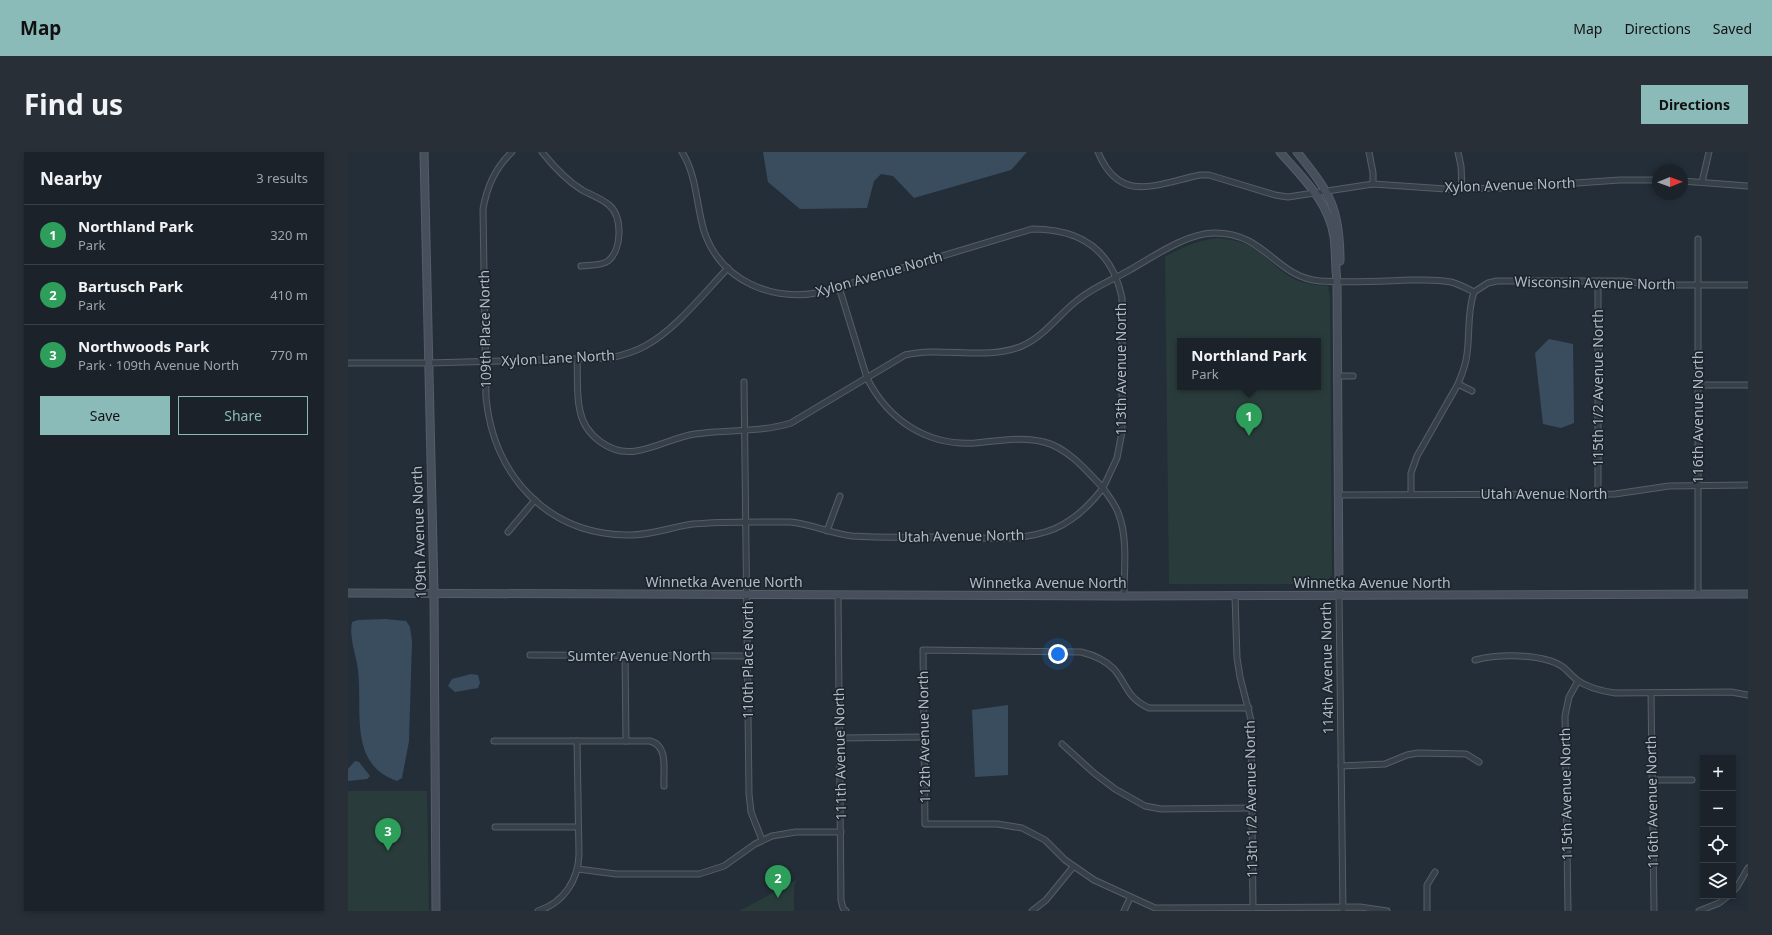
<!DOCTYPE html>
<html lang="en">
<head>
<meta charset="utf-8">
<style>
  :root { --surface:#1b222a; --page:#282f36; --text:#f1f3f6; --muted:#a0a4a8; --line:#393f47; --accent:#8bbbb9 }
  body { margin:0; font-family:"Noto Sans",sans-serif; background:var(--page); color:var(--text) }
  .controls { position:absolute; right:12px; bottom:12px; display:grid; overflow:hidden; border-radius:0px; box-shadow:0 2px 6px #0003 }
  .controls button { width:36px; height:36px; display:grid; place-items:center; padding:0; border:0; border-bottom:1px solid var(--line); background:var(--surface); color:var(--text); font:20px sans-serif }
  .compass { position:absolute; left:1304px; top:12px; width:36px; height:36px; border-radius:50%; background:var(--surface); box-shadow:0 2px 6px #0003; rotate:89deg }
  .you { position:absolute; left:710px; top:502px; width:14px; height:14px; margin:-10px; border:3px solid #fff; border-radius:50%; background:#1a73e8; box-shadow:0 0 0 6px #1a73e833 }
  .badge { display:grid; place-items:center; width:26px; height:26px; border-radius:50%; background:var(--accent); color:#fff; font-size:13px; font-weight:700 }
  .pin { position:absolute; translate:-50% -33px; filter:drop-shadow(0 1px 2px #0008) }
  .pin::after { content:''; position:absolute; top:21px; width:14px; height:12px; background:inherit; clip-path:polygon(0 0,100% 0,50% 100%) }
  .popup { position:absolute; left:829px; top:186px; width:144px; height:52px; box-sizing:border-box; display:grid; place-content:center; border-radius:0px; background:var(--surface); filter:drop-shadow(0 1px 3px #0005); font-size:13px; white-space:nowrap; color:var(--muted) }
  .popup b { font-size:15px; color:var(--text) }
  .popup::after { content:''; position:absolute; left:50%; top:100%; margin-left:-8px; border:8px solid transparent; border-top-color:var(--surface) }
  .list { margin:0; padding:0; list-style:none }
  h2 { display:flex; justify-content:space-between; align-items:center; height:52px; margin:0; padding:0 16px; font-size:17px }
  h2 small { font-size:13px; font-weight:400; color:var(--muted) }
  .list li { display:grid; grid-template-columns:26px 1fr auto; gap:12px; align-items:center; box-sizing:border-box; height:60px; padding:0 16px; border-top:1px solid var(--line) }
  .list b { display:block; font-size:15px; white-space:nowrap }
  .list p { margin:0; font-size:13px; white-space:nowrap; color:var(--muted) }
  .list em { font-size:13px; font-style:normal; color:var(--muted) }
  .actions { display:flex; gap:8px; padding:12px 16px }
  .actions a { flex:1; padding:9px 0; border:1px solid var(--accent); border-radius:0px; text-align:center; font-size:14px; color:var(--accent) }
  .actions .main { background:var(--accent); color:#111 }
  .icon { flex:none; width:22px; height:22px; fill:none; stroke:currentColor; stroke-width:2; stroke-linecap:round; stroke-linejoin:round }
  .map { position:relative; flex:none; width:1400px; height:759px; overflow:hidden; border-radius:0px }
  header { display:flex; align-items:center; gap:24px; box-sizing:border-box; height:56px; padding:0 20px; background:var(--accent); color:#111 }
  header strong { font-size:19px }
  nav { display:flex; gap:22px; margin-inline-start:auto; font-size:14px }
  .intro { display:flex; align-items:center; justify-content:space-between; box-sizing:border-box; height:96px; padding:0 24px }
  h1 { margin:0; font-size:28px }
  .button { padding:10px 18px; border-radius:0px; background:var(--accent); color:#111; font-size:14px; font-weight:700 }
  main { display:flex; gap:24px; padding:0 24px }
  aside { flex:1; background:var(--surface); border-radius:0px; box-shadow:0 2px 6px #0003 }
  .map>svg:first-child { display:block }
  .green { fill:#293c3b; fill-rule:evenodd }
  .water { fill:#3a4d5f }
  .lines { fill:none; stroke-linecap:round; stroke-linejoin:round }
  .street-casing { stroke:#555e66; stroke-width:7 }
  .secondary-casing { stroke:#555e66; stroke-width:9 }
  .street { stroke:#374048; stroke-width:5 }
  .secondary { stroke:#464f5b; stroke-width:7 }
  .labels { text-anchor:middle; stroke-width:3.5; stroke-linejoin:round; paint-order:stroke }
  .street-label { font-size:14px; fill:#b2bbc4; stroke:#1c252d }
</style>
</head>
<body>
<header>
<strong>Map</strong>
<nav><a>Map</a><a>Directions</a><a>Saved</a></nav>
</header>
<div class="intro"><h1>Find us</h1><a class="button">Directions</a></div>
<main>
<aside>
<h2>Nearby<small>3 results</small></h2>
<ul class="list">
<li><span class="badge" style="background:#2e9e5b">1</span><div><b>Northland Park</b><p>Park</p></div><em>320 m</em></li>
<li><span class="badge" style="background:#2e9e5b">2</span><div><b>Bartusch Park</b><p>Park</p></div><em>410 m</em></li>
<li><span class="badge" style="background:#2e9e5b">3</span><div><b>Northwoods Park</b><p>Park · 109th Avenue North</p></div><em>770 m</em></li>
</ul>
<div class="actions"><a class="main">Save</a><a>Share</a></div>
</aside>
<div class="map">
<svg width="1400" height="759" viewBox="0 0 1400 759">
  <rect width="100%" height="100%" fill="#242e38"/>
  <g class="green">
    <path d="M871 86C884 88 898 90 909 98 922 108 932 120 946 127 956 132 968 133 980 134L982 147 984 422 979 432H821L817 105C835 95 850 88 871 86ZM832 189H970V235H832Z"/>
    <path d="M0 639H79L81 759H0Z"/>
    <path d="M449 728 446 734V759H391Z"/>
  </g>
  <g class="water">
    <path d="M415 0H679L663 18 566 46 545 24 533 22 526 29 519 56 452 57 420 30Z"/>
    <path d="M1201 187 1225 192 1226 271 1213 276 1195 272 1187 201Z"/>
    <path d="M37 467 58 469 62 475 64 489 61 589 54 626 49 629C0 612 15 559 10 518 8 502 1 487 4 470L10 468Z"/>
    <path d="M123 522 130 523 132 531 130 536 107 540 100 534 104 527Z"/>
    <path d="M660 553V623L627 625 624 558Z"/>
    <path d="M7 609 11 610 22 624 19 627 0 629V617Z"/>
  </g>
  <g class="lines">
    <defs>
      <g id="street">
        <path d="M164 0C147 16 139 34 135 57L138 245C145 322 198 382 279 383 302 384 322 375 345 372 377 369 410 370 442 370 463 372 482 381 504 384 536 386 569 385 601 385 636 386 673 390 706 377 727 368 742 353 755 336 739 319 720 296 696 290 674 284 649 289 627 291 579 294 540 268 519 226L491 135"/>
        <path d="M194 0C206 15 218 28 234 38 243 43 253 46 261 53 275 65 274 98 260 109 253 114 242 113 233 114"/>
        <path d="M334 0C349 24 348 52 356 79 373 130 425 150 474 140L684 77C732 77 764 97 774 146V280L769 306 755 336C761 345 768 353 771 363 780 388 776 418 776 444"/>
        <path d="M750 0C772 53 808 32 852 23H861L927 43 940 45 1025 32 1098 37 1156 36 1272 28H1310"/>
        <path d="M1021 0 1025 21V32"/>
        <path d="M1110 0 1113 14 1114 37"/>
        <path d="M1334 29 1400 34"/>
        <path d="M1354 30 1361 0"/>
        <path d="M1250 129V342"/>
        <path d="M1126 140 1140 131 1149 129H1275L1307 133H1400"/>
        <path d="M229 208C230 224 228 243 232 259 237 284 263 303 288 299 308 296 327 285 347 282 379 277 411 281 443 271L557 203C595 194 638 209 674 194 697 184 712 161 731 147 746 135 764 128 780 119 805 105 838 81 867 81 918 81 927 125 972 129 1002 131 1033 129 1062 128 1076 128 1089 127 1103 130 1111 132 1118 136 1126 140"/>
        <path d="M0 211H80L263 206C275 203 287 200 297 194 327 178 356 141 380 116"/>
        <path d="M990 224H1005"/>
        <path d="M396 230 401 642 403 660 414 688"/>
        <path d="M1110 232 1124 239"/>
        <path d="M1350 233H1400"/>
        <path d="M1063 342V321L1069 304 1110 232C1114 222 1118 213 1119 202 1122 181 1119 160 1126 140"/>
        <path d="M991 343 1267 342 1321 334 1400 333"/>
        <path d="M479 379 492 344"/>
        <path d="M160 380 187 348"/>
        <path d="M1350 442V87"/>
        <path d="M490 443 493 748 495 756 498 759"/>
        <path d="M887 444 889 506 892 525 903 568 905 756"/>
        <path d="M991 444 995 759"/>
        <path d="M182 503 400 504"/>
        <path d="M277 503 278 589"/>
        <path d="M1127 508C1150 502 1195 501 1215 515 1220 519 1224 524 1229 528 1240 536 1253 539 1267 541L1383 540 1400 543"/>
        <path d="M1303 541 1306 759"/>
        <path d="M901 556H801C778 545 780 534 766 517 757 508 746 503 733 500L575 498 577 672H649L674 676 697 688 717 708 746 728 807 756 1012 755 1039 759"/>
        <path d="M492 586 576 585"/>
        <path d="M146 589H302C321 594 315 618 316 634"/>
        <path d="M714 592 746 621 767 637 797 654 813 657 904 656"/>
        <path d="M993 614 1037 612 1059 603 1070 601 1118 602 1131 610"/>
        <path d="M1304 628H1344"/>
        <path d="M147 675H230"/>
        <path d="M230 717 268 722H351L376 714 407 692 424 684 448 680H493"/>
        <path d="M1385 739 1389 735 1400 716"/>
        <path d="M190 759C215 751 230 729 231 703L229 589"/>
        <path d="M684 759 698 748 725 715"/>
        <path d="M776 759 782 746"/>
        <path d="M1079 759V733L1087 720"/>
        <path d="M1220 759 1217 564 1221 545 1230 529"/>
        <path d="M1351 759 1371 751 1380 744"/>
      </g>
      <g id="secondary">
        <path d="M76 0 86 441 88 759"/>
        <path d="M932 0C954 25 981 50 986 85 988 100 987 114 989 129L991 444"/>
        <path d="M949 0C982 41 992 56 992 109"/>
        <path d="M0 441 776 444 1400 442"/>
      </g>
    </defs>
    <use href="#street" class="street-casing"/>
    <use href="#secondary" class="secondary-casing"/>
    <use href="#street" class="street"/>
    <use href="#secondary" class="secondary"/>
  </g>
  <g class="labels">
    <g class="street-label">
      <text transform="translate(1162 33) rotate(-2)" y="5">Xylon Avenue North</text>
      <text transform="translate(531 122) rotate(-16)" y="5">Xylon Avenue North</text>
      <text transform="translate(1247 131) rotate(1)" y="5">Wisconsin Avenue North</text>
      <text transform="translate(137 177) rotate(-91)" y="5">109th Place North</text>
      <text transform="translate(210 206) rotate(-3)" y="5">Xylon Lane North</text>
      <text transform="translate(773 217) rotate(-90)" y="5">113th Avenue North</text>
      <text transform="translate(1250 236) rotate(-90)" y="5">115th 1/2 Avenue North</text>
      <text transform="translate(1350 265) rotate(-90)" y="5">116th Avenue North</text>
      <text x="1196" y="347">Utah Avenue North</text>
      <text transform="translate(71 380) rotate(-92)" y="5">109th Avenue North</text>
      <text transform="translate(613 384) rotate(-1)" y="5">Utah Avenue North</text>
      <text x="376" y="435">Winnetka Avenue North</text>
      <text x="700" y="436">Winnetka Avenue North</text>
      <text x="1024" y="436">Winnetka Avenue North</text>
      <text x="291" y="509">Sumter Avenue North</text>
      <text transform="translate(400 508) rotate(-90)" y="5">110th Place North</text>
      <text transform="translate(979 516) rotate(-91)" y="5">114th Avenue North</text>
      <text transform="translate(576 585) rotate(-91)" y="5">112th Avenue North</text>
      <text transform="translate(492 602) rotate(-91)" y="5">111th Avenue North</text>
      <text transform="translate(1218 642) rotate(-91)" y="5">115th Avenue North</text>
      <text transform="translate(903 647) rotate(-91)" y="5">113th 1/2 Avenue North</text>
      <text transform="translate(1304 650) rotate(-91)" y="5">116th Avenue North</text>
    </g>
  </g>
</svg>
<div class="controls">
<button>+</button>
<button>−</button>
<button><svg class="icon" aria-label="locate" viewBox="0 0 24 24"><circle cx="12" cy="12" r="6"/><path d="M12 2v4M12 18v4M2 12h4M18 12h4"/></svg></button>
<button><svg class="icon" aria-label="layers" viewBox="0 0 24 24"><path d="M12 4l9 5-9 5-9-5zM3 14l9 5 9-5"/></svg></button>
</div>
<svg class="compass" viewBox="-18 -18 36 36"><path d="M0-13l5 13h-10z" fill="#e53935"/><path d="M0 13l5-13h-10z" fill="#a0a4a8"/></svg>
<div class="you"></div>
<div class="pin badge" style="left:901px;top:284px;background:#2e9e5b">1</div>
<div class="popup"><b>Northland Park</b>Park</div>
<div class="pin badge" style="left:430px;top:746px;background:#2e9e5b">2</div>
<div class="pin badge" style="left:40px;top:699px;background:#2e9e5b">3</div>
</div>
</main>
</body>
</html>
